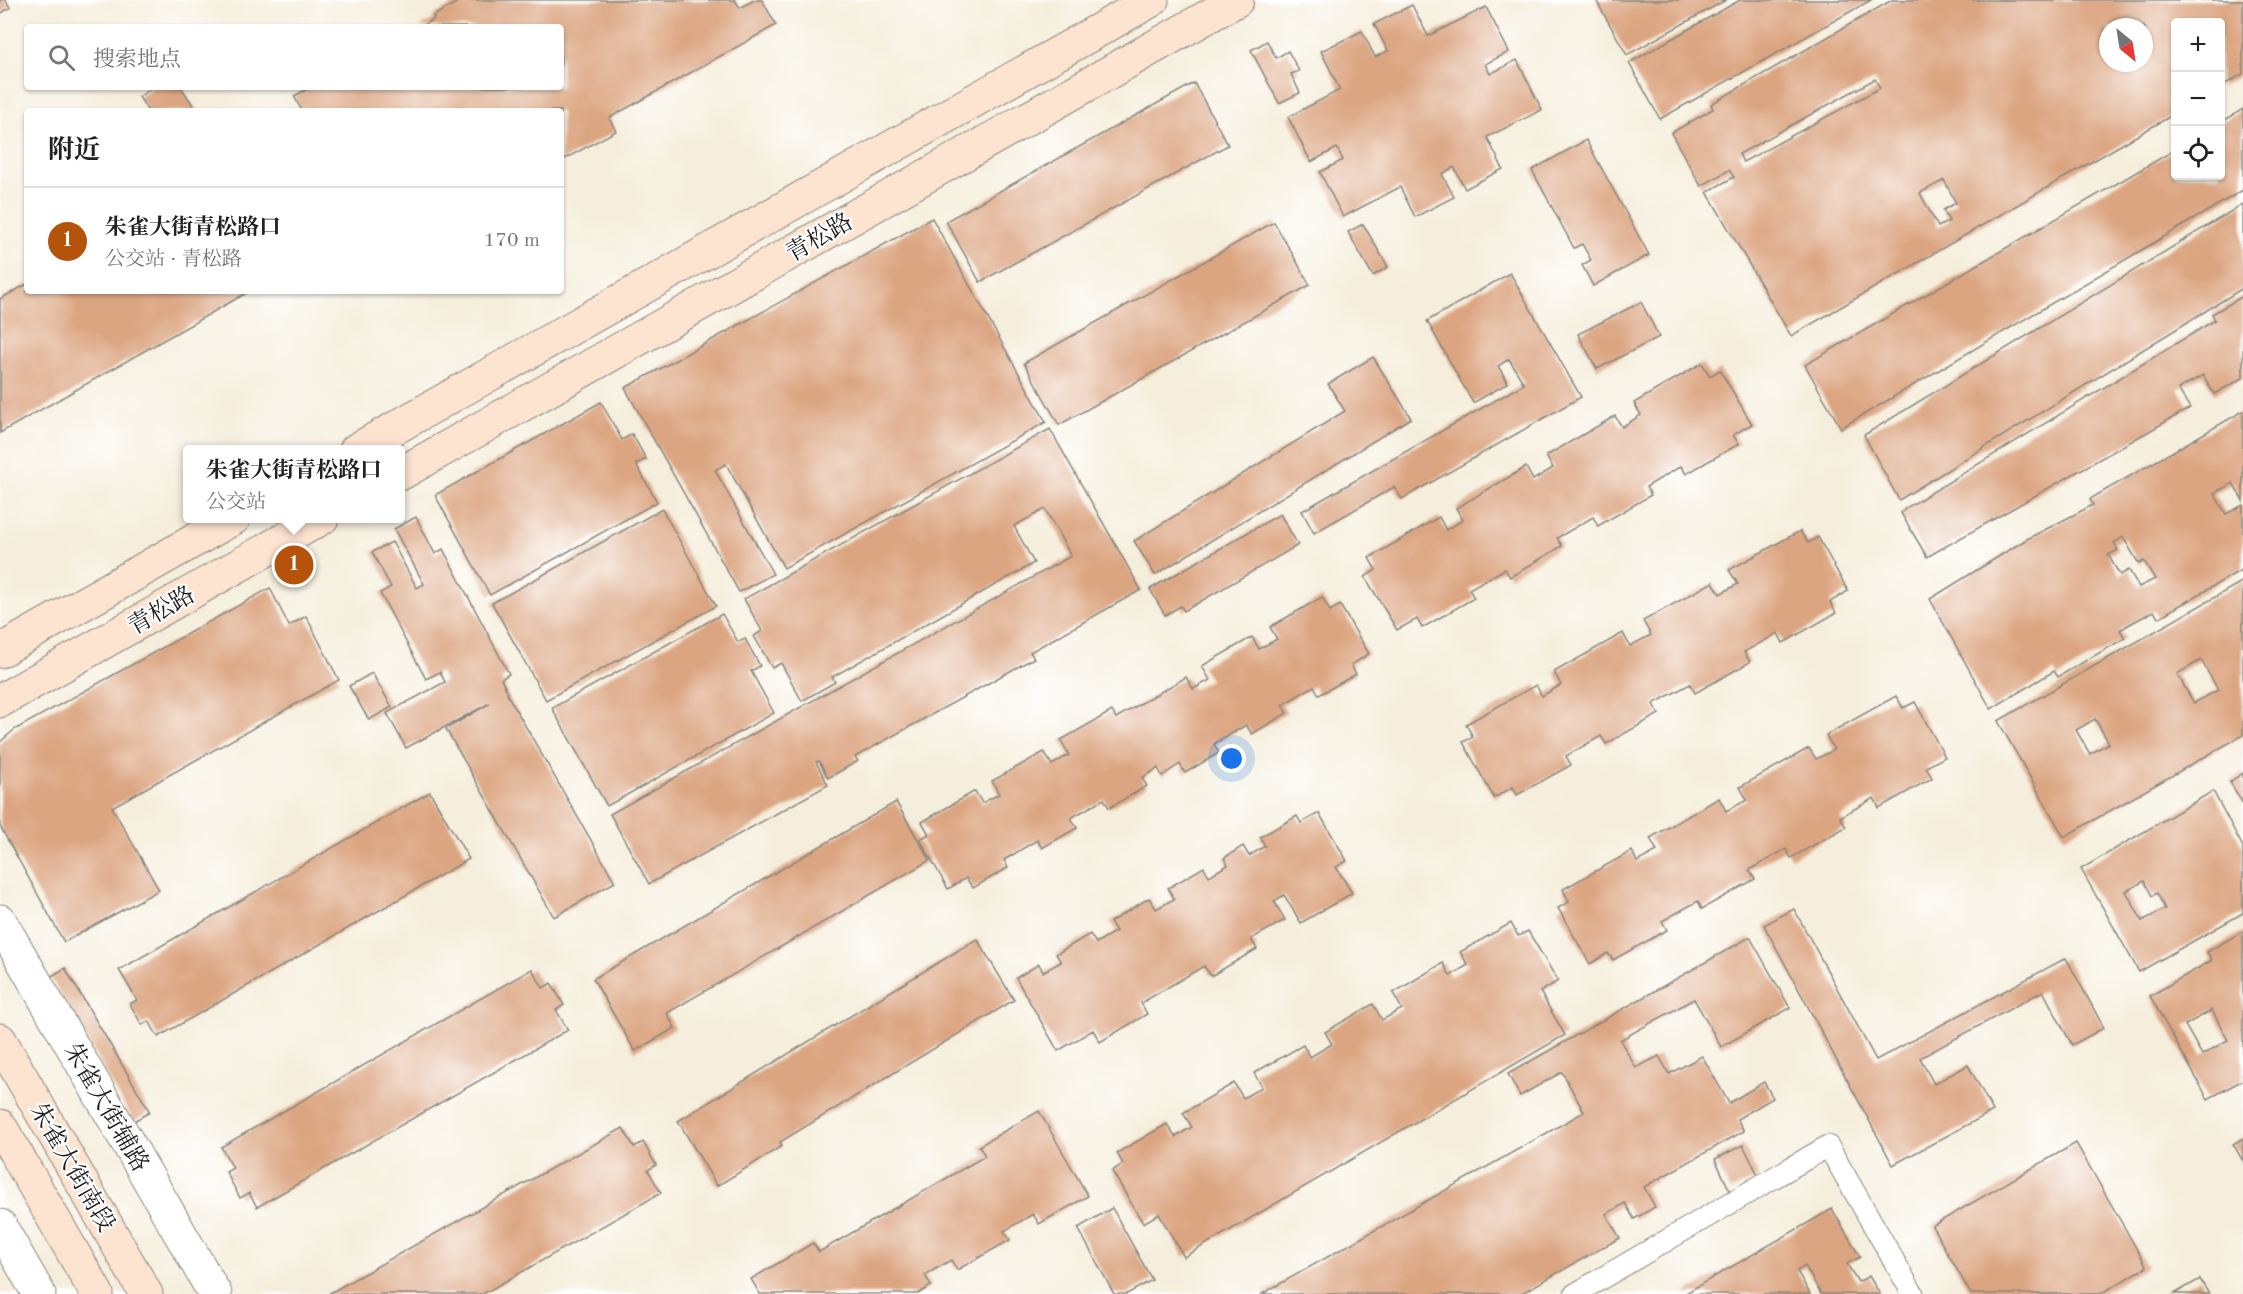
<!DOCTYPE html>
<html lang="zh">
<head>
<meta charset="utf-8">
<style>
  :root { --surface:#fff; --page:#f6f6f6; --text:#202124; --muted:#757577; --line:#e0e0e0; --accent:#b45309 }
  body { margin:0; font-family:"Old Standard TT","Noto Serif SC",serif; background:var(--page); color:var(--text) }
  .controls { position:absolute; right:18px; top:18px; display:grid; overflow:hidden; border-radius:6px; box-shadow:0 2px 4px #0004 }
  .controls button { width:54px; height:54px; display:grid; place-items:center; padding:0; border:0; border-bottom:2px solid var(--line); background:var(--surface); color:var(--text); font:30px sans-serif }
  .compass { position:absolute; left:2099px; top:18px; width:54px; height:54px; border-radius:50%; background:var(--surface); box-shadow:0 2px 4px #0004; rotate:150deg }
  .you { position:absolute; left:1232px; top:759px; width:21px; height:21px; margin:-15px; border:4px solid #fff; border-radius:50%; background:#1a73e8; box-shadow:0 0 0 9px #1a73e833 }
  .badge { display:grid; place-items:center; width:39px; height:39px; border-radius:50%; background:var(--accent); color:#fff; font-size:20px; font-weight:700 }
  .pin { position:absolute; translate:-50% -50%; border:3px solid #fff; box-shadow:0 2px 6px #0006 }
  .popup { position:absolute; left:183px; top:445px; width:222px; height:78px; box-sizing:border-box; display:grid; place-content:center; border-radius:6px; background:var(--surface); filter:drop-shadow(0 2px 4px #0005); font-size:20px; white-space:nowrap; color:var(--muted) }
  .popup b { font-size:22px; color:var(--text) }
  .popup::after { content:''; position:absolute; left:50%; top:100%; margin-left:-12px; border:12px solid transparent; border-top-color:var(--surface) }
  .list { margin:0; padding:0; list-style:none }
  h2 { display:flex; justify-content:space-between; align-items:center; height:78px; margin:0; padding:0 24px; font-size:26px }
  h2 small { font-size:20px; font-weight:400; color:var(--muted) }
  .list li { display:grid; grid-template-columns:39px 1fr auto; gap:18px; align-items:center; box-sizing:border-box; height:108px; padding:0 24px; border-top:2px solid var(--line) }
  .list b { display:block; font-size:22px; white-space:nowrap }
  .list p { margin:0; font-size:20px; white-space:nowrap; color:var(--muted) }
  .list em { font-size:20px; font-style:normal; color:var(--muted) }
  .icon { flex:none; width:33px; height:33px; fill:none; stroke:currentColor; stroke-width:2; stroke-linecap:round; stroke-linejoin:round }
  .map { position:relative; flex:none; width:2243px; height:1294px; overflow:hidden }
  .search { position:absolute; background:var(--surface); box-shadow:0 2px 4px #0004; left:24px; top:24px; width:540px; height:66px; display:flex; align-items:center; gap:15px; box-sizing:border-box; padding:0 21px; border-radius:6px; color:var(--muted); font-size:22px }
  .panel { position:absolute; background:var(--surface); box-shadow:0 2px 4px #0004; left:24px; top:108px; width:540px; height:186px; border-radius:6px }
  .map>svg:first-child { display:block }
  .building { fill:#dca581; fill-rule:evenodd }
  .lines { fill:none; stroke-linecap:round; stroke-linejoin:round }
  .lane-casing { stroke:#88857c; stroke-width:23 }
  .street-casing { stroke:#88857c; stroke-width:35 }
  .secondary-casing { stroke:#88857c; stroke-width:35 }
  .lane { stroke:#fff; stroke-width:21 }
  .street { stroke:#fff; stroke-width:33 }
  .secondary { stroke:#fde4d1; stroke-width:33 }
  .labels { text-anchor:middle; stroke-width:4.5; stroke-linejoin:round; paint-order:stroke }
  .street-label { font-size:24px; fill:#1c1c1c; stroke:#fff }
</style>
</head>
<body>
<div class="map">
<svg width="2243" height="1294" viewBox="0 0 2243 1294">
  <rect width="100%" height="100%" fill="#fff"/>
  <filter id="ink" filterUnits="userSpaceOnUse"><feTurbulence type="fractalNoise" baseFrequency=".0167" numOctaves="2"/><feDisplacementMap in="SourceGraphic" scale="12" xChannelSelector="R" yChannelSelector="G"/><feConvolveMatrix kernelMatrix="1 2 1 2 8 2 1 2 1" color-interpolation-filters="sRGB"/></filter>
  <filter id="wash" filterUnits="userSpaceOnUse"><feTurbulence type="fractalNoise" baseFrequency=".008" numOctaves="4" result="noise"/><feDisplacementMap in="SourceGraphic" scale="24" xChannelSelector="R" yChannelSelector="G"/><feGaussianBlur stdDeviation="1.35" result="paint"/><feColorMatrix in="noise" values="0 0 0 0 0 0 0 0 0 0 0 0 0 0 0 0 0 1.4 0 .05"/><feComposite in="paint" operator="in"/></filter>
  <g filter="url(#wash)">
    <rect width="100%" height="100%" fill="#f5eedc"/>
    <g id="blocks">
      <g class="building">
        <path d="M0 0H6L10 8 0 14Z"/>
        <path d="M461 0H735L740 8 754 0H762L776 25 609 118 616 131 561 161V111H302L294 96 311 87H561V27H420L434 19 433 16Z"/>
        <path d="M1596 0H1726L1627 55Z"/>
        <path d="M1740 0H1871L1660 119 1629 63Z"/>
        <path d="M1892 0H2052L2054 2 2057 0H2243V74L2220 87V22H2176V113L1791 336 1707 192 1734 177 1729 170 1701 186 1671 133 1713 109 1711 104ZM2108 27H2144V63H2108ZM1875 79 1880 88 1743 162 1739 154ZM1944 180 1956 203 1943 210 1949 221 1938 227 1920 193Z"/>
        <path d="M1412 5 1428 36 1486 7 1509 52 1485 64 1490 74 1517 60 1542 110 1487 137 1503 169 1465 189 1454 167 1442 174 1454 197 1415 217 1400 187 1343 217 1320 172 1343 160 1337 148 1311 162 1288 117 1340 90 1321 51 1362 31 1375 57 1388 51 1374 24Z"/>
        <path d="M1267 41 1276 58 1288 51 1299 71 1291 74 1300 93 1279 103 1251 50Z"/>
        <path d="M1194 83 1228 145 980 282 946 221Z"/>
        <path d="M154 87H181L197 111H148L139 97Z"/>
        <path d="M2243 109V190L1841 428 1805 365 2176 149V176H2220V123Z"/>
        <path d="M1586 140 1649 255 1593 286 1582 265 1591 260 1582 244 1574 248 1532 170Z"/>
        <path d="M2243 204V288L1899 500 1864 435Z"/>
        <path d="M932 218 1046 422 784 568 726 464 715 470 773 574 739 592 625 388Z"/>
        <path d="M1274 222 1310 285 1059 425 1024 363Z"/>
        <path d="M1363 224 1388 267 1373 276 1348 232Z"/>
        <path d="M1510 273 1581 397 1402 499 1394 487 1314 533 1302 511 1524 384 1509 359 1498 366 1508 383 1473 403 1427 321Z"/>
        <path d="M27 284V291H250L0 433V299Z"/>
        <path d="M2243 296V378L2214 394 2203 375 2178 389 2190 408 1927 557 1901 513 1906 508 2215 320 2212 314Z"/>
        <path d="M1641 302 1659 337 1597 369 1578 334Z"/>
        <path d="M1373 357 1411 418 1155 575 1134 541 1345 411 1328 384Z"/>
        <path d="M1702 363 1710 376 1720 370 1752 424 1733 435 1739 444 1686 474 1681 466 1646 487 1651 495 1598 526 1593 517 1557 538 1562 546 1510 577 1505 569 1469 589 1474 598 1422 628 1417 619 1397 630 1365 577 1376 570 1369 558 1439 517 1446 530 1463 520 1456 508 1526 467 1533 480 1553 468 1546 456 1615 416 1622 427 1641 415 1634 403Z"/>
        <path d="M601 402 622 440 632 434 646 459 636 464 657 502 490 595 435 495Z"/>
        <path d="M2243 411V501L2233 483 2214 493 2226 514 2243 505V569L2158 618 2154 611 2130 624 2120 630 2125 638 2058 677 2054 671 1991 709 1930 599 2027 539 2093 505 2090 499ZM2123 537 2139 564 2144 561 2155 579 2139 587 2129 570 2120 575 2108 555 2118 550 2114 543Z"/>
        <path d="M1050 429 1141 590 1030 652 1034 658 855 757 858 761 828 778 819 761 816 762 828 785 649 884 610 814 1071 556 1045 509 1014 526 1034 563 832 677 835 682 802 701 781 663 772 668 754 636 762 631 744 599Z"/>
        <path d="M662 509 716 606 546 700 492 603Z"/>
        <path d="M1280 514 1298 545 1184 611 1181 606 1165 615 1150 589Z"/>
        <path d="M416 517 435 554 443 549 509 674 501 679 508 693 507 694 615 882 554 917 446 729 490 703 406 748 387 713 445 682 440 672 426 679 380 593 391 587 372 552 392 542 417 588 424 584 394 529Z"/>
        <path d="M1800 531 1808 543 1818 537 1848 591 1830 602 1836 613 1783 643 1778 633 1744 652 1750 662 1695 693 1690 684 1653 704 1659 714 1606 744 1601 736 1566 756 1571 765 1517 795 1513 787 1494 798 1463 742 1473 737 1466 724 1536 685 1542 696 1561 685 1554 672 1623 633 1630 646 1651 635 1643 621 1713 582 1720 594 1738 584 1729 570Z"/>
        <path d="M2243 581V735L2064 837 1998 721ZM2201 660 2218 690 2194 703 2177 674ZM2095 719 2109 743 2090 754 2076 730Z"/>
        <path d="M270 588 289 626 306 616 339 680 112 807 159 890 64 942 0 826V742L14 730Z"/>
        <path d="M1322 597 1330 611 1340 605 1369 654 1351 665 1356 674 1319 695 1314 686 1282 705 1287 713 1252 734 1246 725 1214 744 1219 753 1185 773 1180 764 1162 776 1158 768 1142 778 1147 786 1109 808 1104 799 1071 818 1077 828 1042 848 1037 840 1004 860 1008 868 973 888 966 878 948 889 920 839 929 834 922 822 975 791 982 803 999 794 992 781 1044 752 1052 765 1069 755 1061 740 1112 711 1116 718 1186 677 1193 689 1210 680 1202 666 1252 637 1259 649 1277 639 1270 627Z"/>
        <path d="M722 614 738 642 745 639 760 666 751 671 774 713 607 806 552 708Z"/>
        <path d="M372 673 392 707 369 720 349 686Z"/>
        <path d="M1896 696 1903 708 1915 702 1945 757 1926 767 1932 778 1879 808 1874 798 1840 817 1846 827 1791 858 1786 849 1749 870 1755 879 1702 909 1698 901 1662 921 1667 930 1613 960 1608 953 1590 964 1558 908 1569 902 1563 889 1632 851 1637 862 1657 851 1650 838 1719 798 1726 811 1747 800 1740 787 1809 748 1816 759 1834 750 1826 735Z"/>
        <path d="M2243 773V804L2230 782Z"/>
        <path d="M2213 791 2243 847V913L2139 972 2081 869ZM2144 881 2152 896 2157 893 2165 909 2142 921 2126 891Z"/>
        <path d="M430 792 469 859 158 1037 149 1021 142 1025 130 1004 137 1000 119 970Z"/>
        <path d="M896 802 930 860 667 1013 675 1028 635 1051 593 979Z"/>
        <path d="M1319 813 1347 861 1336 867 1352 893 1301 923 1284 895 1274 901 1285 920 1251 939 1257 949 1211 976 1204 966 1141 1003 1147 1014 1100 1042 1093 1030 1058 1051 1016 978 1039 964 1043 972 1061 962 1056 954 1090 934 1096 943 1116 931 1110 922 1149 898 1156 909 1174 899 1168 888 1204 867 1209 876 1228 865 1224 858 1243 846 1249 856 1265 846 1260 837 1297 816 1301 823Z"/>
        <path d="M1794 909 1876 1060 2066 958 2104 1028 2072 1045 2043 991 1920 1058 1934 1084 1968 1065 1993 1111 1893 1165 1764 925Z"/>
        <path d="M1511 923 1518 936 1528 931 1558 981 1540 992 1565 1035 1184 1257 1159 1214 1143 1223 1112 1171 1123 1164 1117 1153 1167 1124 1175 1137 1192 1127 1183 1113 1234 1083 1243 1098 1262 1087 1254 1073 1303 1045 1310 1057 1332 1044 1325 1032 1373 1004 1382 1020 1402 1009 1393 993 1443 963 1450 976 1468 965 1460 952Z"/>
        <path d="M2243 931V1080L2208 1099 2150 996 2212 960 2207 952ZM2212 1010 2228 1040 2202 1055 2185 1025Z"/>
        <path d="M1750 937 1790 1008 1721 1047 1694 999 1620 1040 1636 1068 1659 1056 1669 1074 1702 1056 1729 1103 1764 1082 1773 1098 1737 1119 1744 1131 1644 1187 1655 1207 1634 1219 1625 1203 1606 1214 1620 1238 1520 1294H1262L1584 1112 1562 1072 1520 1096 1508 1074Z"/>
        <path d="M977 939 1014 1000 780 1142 782 1146 717 1186 678 1121Z"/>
        <path d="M65 968 150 1112 134 1121 50 977Z"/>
        <path d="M532 969 543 988 551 983 564 1005 556 1010 568 1030 257 1207 249 1193 240 1198 226 1172 233 1168 221 1147Z"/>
        <path d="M1039 1111 1088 1196 1039 1224 1033 1214 1004 1231 1010 1240 957 1270 951 1260 925 1275 931 1286 918 1294H760L751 1279 813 1243 819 1252 985 1156 979 1146Z"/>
        <path d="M623 1128 634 1147 643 1142 656 1165 648 1170 661 1193 483 1294H328Z"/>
        <path d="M2243 1138V1161L2233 1144Z"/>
        <path d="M2076 1143 2147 1267 2100 1294H1971L1932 1226Z"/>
        <path d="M1743 1145 1759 1177 1730 1191 1715 1159Z"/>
        <path d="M1112 1208 1152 1280 1127 1294H1114L1078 1228Z"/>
        <path d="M1832 1209 1860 1257 1847 1264 1858 1282 1869 1276 1880 1294H1821L1805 1266 1797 1271 1810 1294H1684Z"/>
        <path d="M2200 1279 2209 1294H2174Z"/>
      </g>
    </g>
  </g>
  <g filter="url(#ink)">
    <use href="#blocks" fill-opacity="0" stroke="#88857c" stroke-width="1.5"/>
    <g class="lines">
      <defs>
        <path id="lane" d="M1575 1294 1828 1146 1913 1294"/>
        <g id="street">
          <path d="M0 921 215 1294"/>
          <path d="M0 1226 39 1294"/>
        </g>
        <g id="secondary">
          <path d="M356 450 1152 0"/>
          <path d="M400 474 1237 0"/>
          <path d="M0 651 234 518"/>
          <path d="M0 701 322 518"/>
          <path d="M0 1040 146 1294"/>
          <path d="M0 1126 97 1294"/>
        </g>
      </defs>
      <use href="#lane" class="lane-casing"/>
      <use href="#street" class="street-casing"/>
      <use href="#secondary" class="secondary-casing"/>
      <use href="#lane" class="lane"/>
      <use href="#street" class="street"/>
      <use href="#secondary" class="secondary"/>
    </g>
  </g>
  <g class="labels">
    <g class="street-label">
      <text transform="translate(819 237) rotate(-30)" y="8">青松路</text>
      <text transform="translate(161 610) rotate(-30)" y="8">青松路</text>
      <text transform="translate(107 1107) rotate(60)" y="8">朱雀大街辅路</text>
      <text transform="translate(73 1167) rotate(60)" y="8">朱雀大街南段</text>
    </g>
  </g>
</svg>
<div class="controls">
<button>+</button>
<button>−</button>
<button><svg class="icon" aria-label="locate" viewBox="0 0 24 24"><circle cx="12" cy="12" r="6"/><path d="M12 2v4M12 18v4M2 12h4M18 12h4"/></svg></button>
</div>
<svg class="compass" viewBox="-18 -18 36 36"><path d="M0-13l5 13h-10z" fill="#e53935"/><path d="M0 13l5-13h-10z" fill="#757577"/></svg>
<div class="you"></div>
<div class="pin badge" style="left:294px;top:565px">1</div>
<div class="popup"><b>朱雀大街青松路口</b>公交站</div>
<div class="search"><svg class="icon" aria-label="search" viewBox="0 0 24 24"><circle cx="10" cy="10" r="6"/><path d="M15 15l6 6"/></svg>搜索地点</div>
<section class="panel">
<h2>附近<small></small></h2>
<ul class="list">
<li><span class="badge">1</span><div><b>朱雀大街青松路口</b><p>公交站 · 青松路</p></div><em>170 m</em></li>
</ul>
</section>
</div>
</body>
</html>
